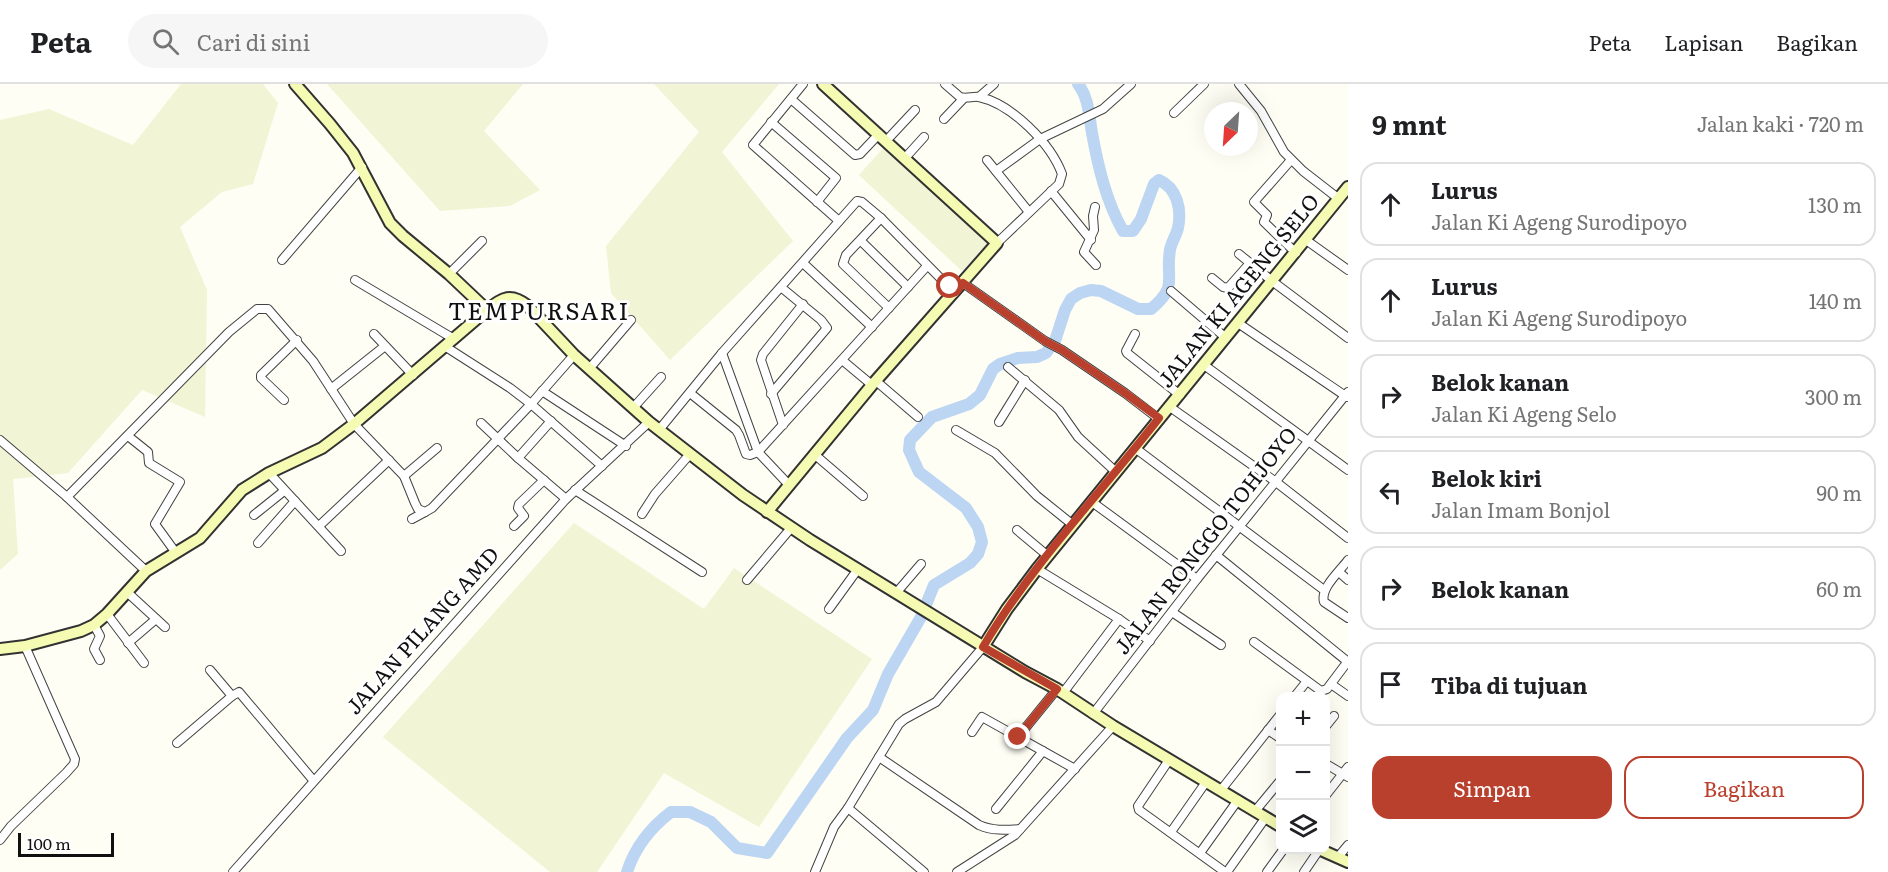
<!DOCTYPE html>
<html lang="id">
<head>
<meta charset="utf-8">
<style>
  :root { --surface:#fff; --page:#f6f6f6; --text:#202124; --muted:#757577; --line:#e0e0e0; --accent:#ba402e }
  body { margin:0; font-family:Literata,serif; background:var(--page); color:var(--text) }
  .controls { position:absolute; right:18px; bottom:18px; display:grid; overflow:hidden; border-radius:12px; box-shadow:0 6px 24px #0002 }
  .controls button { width:54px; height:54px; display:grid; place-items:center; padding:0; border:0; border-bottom:2px solid var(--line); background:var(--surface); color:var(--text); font:30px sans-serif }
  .compass { position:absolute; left:1204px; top:18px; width:54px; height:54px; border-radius:50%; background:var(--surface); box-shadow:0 6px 24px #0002; rotate:205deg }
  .scale { position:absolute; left:18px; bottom:15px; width:96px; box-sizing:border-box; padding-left:6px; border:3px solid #101010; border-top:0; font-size:16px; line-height:21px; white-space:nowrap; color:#101010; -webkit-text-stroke:4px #fff; paint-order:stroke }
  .stop { position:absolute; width:18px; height:18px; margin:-14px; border:4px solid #ba402e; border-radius:50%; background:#fff }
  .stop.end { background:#ba402e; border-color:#fff; box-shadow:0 2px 6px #0008 }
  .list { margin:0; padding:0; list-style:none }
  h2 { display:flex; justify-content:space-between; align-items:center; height:78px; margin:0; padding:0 24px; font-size:26px }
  h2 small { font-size:20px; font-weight:400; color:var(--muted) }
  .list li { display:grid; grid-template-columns:39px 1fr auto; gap:18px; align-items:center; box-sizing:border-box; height:84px; margin:0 12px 12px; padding:0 12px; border:2px solid var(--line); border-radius:18px }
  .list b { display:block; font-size:22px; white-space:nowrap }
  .list p { margin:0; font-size:20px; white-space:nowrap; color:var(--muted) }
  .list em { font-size:20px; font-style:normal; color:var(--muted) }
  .actions { display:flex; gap:12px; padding:18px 24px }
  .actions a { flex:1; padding:14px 0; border:2px solid var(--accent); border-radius:18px; text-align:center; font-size:21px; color:var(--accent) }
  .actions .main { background:var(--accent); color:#fff }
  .icon { flex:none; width:33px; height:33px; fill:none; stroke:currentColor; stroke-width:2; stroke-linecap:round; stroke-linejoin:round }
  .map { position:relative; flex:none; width:1348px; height:788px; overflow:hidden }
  header { display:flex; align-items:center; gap:36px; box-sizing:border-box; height:84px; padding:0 30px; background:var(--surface); border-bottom:2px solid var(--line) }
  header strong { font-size:28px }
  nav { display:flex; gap:33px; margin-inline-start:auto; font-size:21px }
  .search { width:420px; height:54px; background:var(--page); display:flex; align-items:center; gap:15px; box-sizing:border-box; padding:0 21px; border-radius:33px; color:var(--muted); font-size:22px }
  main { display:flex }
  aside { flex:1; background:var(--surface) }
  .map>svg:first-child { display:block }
  .farmland { fill:#f1f4d5 }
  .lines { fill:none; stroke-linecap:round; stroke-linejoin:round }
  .river { stroke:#bbd5f3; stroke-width:12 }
  .street-casing { stroke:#434343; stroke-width:10 }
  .secondary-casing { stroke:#323232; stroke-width:14 }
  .street { stroke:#fff; stroke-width:8 }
  .secondary { stroke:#f6fbb3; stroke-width:10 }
  .route { stroke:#ba402e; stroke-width:8 }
  .labels { text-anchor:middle; stroke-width:6; stroke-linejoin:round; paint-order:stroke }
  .street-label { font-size:21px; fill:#101010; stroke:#fff }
  .quarter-label { font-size:24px; letter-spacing:1.5px; fill:#101010; stroke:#fff }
</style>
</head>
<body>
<header>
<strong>Peta</strong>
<div class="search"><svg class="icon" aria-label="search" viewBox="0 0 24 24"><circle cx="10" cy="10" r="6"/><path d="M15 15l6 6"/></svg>Cari di sini</div>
<nav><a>Peta</a><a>Lapisan</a><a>Bagikan</a></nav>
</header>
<main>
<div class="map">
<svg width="1348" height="788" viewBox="0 0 1348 788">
  <rect width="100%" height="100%" fill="#fefef4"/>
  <g class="farmland">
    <path d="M181 0H263L278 19 253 100 222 108 180 143 207 206 205 333 142 306 68 389 13 395 18 470 0 486V36L49 25 133 61Z"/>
    <path d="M327 0H523L484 47 540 106 510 122 440 127Z"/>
    <path d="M654 0H779L722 68 793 157 670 276 611 209 606 162 699 48Z"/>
    <path d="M886 61 992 156 962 187 859 91Z"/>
    <path d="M574 439 704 525 734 484 872 575 759 743 664 689 597 788H550L383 653Z"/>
  </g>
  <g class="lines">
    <path class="river" d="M627 788C635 763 650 744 671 728H690L711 738 737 764 767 769 847 654 873 626 888 590 921 533 934 501 970 479 978 470 982 458 978 443 966 424 919 388 909 366 910 356 932 333 969 320 980 311 993 285 1000 280 1018 274 1037 273 1046 269 1055 257 1065 226 1071 215 1080 209 1091 206 1101 207 1138 225H1151C1179 202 1165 196 1170 166 1171 159 1176 152 1178 144 1182 125 1177 104 1159 96L1154 100 1141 135 1133 147H1123C1106 117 1098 82 1092 49 1089 32 1089 14 1078 0"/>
    <defs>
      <g id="street">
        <path d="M803 0 753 61 839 137"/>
        <path d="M945 0 960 13C967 15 973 12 979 13 1012 20 1051 60 1062 90L1059 100 997 159"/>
        <path d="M1239 0 1261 27 1284 68 1303 87 1339 115"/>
        <path d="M979 13 994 0"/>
        <path d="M791 15 855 71 860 70 879 50"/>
        <path d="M1174 29 1204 0"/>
        <path d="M944 35 964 14"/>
        <path d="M771 38 836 94 817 118"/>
        <path d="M886 57 915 26"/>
        <path d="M905 74 924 53"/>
        <path d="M987 76 1029 128"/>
        <path d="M1291 76 1254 118 1267 131 1264 138 1296 169"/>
        <path d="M996 87 1040 55 1103 25 1131 0"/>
        <path d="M1051 107 1091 156"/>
        <path d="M1095 123 1093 132 1094 146 1084 168 1096 181"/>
        <path d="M881 134 846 171 843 180 889 224"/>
        <path d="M1306 156 1348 186"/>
        <path d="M861 157 908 203"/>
        <path d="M1239 170 1272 197 1348 254"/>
        <path d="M282 176 362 83"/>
        <path d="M803 179 872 243"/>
        <path d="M449 190 482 157"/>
        <path d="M1212 194 1223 203 1228 204 1250 179"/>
        <path d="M355 196 454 255"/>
        <path d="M963 199 1045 257 1062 266 1125 309 1159 335"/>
        <path d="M1171 207 1226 254"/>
        <path d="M1238 239 1347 313"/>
        <path d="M374 250 413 291"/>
        <path d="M1135 250 1126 267 1127 269 1180 311"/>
        <path d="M446 263 510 304 531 320 602 382"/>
        <path d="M722 269 758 368 789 401"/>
        <path d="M842 276 872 301"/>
        <path d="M1204 281 1348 386"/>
        <path d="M1008 283 1059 326 1078 353 1116 388"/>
        <path d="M589 285 631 236"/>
        <path d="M876 297 918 333"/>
        <path d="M331 305 385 262"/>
        <path d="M542 307 626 362"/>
        <path d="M690 309 736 346 739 351 746 370 750 371 758 368 927 182"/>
        <path d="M771 310 827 244 821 236 782 204"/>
        <path d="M284 316 261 294V291L297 256"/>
        <path d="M1170 323 1276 398 1348 454"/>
        <path d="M633 324 661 293"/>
        <path d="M999 338 1025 296"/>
        <path d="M481 339 518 374 551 337"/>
        <path d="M783 341 761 276 763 270 803 220"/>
        <path d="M659 346 722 269 857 117 862 118 881 134 955 209"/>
        <path d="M956 346 995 369 1037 412 1073 441"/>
        <path d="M128 352 148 368 149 379 180 398 155 440 176 469"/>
        <path d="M0 356 67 413 146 487"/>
        <path d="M1135 364 1324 506"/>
        <path d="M814 370 863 412"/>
        <path d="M518 374 566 415"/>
        <path d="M269 389 341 467"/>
        <path d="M404 392 437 364"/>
        <path d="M575 406 702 488"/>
        <path d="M67 413 229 248 257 225H268L313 277 354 340 404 392 415 419 418 425 425 428 432 424 531 320 574 271"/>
        <path d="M1092 418 1197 495"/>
        <path d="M642 430 655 410 690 370"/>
        <path d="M254 431 284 407"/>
        <path d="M412 435 425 428"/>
        <path d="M319 442 389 376"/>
        <path d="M514 442 524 432 518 424 519 420 544 396"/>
        <path d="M1017 446 1048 472"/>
        <path d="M258 459 295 417"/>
        <path d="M1216 471 1348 578"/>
        <path d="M1348 476C1340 487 1320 504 1324 518L1348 534"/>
        <path d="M1037 485 1119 535 1150 557"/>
        <path d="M1339 488 1348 496"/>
        <path d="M747 496 791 444"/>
        <path d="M127 508 165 543"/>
        <path d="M897 508 921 480"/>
        <path d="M829 525 858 485"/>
        <path d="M1172 528 1221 561"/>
        <path d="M107 530 144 579"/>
        <path d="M94 541 100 552 94 565 100 576"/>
        <path d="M1254 558 1321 607 1327 605 1348 577"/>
        <path d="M128 559 156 535"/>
        <path d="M210 586 232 612"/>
        <path d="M1331 600 1348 612"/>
        <path d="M1063 609 1119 535"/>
        <path d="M1295 612 1307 597"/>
        <path d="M1093 630 1197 495 1348 308"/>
        <path d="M1326 642 1334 632"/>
        <path d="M1268 646 1280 654"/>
        <path d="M972 648 982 633 1075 685"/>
        <path d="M1018 653 1057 605"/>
        <path d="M177 659 232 612 239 608 313 696"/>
        <path d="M879 673 979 741C992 747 1006 746 1020 745"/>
        <path d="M1169 676 1138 722 1139 726 1225 788"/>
        <path d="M1326 680 1348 693"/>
        <path d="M1221 706 1280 631"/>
        <path d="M1326 711 1348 683"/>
        <path d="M848 724 924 788"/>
        <path d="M996 725 1043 667"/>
        <path d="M1256 726 1280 697"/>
        <path d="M1171 748 1206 698"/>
        <path d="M0 756 11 742 66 689 74 680 75 675 25 562"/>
        <path d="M1200 769 1238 716"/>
        <path d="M1338 773 1348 761"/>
        <path d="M233 788 566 415 649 338"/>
        <path d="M815 788 834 743 848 724 899 640 905 635 936 618 983 563"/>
        <path d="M957 788 1015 751 1113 642"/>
        <path d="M1227 788 1266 733"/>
        <path d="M1267 788 1283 766"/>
        <path d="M1304 788 1319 766"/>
      </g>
      <g id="secondary">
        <path d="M295 0 330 40 353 69 390 139 403 152 449 190 487 226C503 214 510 208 528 222L574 271 649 338 743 411 810 456 1025 588 1057 605 1113 642 1280 742"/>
        <path d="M767 428 872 301 997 159 823 0"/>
        <path d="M983 563 1007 525 1037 485 1348 103"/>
        <path d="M0 565 25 562 81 547 94 541 107 530 146 487 200 454 242 406 269 389 322 364 354 340 487 226"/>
        <path d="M1321 766 1348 778"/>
      </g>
    </defs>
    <use href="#street" class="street-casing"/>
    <use href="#secondary" class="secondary-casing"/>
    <use href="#street" class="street"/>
    <use href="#secondary" class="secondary"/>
  </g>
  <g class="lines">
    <path class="route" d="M950 202 956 208 963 199 1045 257 1062 266 1125 309 1159 334C1100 410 1032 480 983 563L1057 605 1018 653"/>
  </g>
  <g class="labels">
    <g class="street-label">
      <text transform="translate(1239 207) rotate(-51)" y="7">JALAN KI AGENG SELO</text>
      <text transform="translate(1206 457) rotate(-52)" y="7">JALAN RONGGO TOHJOYO</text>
      <text transform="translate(423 547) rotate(-48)" y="7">JALAN PILANG AMD</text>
    </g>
    <g class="quarter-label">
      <text x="539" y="236">TEMPURSARI</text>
    </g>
  </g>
</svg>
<div class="controls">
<button>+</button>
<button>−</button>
<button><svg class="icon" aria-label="layers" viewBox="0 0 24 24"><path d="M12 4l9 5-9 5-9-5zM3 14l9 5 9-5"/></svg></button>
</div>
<svg class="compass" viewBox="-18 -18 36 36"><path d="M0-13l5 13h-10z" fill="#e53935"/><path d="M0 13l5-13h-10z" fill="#757577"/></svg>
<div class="scale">100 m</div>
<div class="stop" style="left:950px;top:202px"></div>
<div class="stop end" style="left:1018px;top:653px"></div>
</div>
<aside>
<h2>9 mnt<small>Jalan kaki · 720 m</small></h2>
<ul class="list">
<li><svg class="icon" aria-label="ahead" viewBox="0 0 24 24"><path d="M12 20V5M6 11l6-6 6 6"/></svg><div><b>Lurus</b><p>Jalan Ki Ageng Surodipoyo</p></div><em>130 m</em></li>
<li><svg class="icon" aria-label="ahead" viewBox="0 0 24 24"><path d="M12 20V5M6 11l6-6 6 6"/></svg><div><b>Lurus</b><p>Jalan Ki Ageng Surodipoyo</p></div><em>140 m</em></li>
<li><svg class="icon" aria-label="right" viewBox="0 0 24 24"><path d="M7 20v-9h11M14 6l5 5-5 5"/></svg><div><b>Belok kanan</b><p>Jalan Ki Ageng Selo</p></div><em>300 m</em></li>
<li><svg class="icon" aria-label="left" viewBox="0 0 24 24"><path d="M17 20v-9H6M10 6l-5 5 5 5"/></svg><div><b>Belok kiri</b><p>Jalan Imam Bonjol</p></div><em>90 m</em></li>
<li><svg class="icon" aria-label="right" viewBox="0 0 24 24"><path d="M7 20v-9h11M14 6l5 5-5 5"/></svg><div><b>Belok kanan</b></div><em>60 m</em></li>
<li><svg class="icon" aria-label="arrive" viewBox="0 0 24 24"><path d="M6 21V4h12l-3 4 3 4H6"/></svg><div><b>Tiba di tujuan</b></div></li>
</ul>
<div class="actions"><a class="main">Simpan</a><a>Bagikan</a></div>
</aside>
</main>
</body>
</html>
